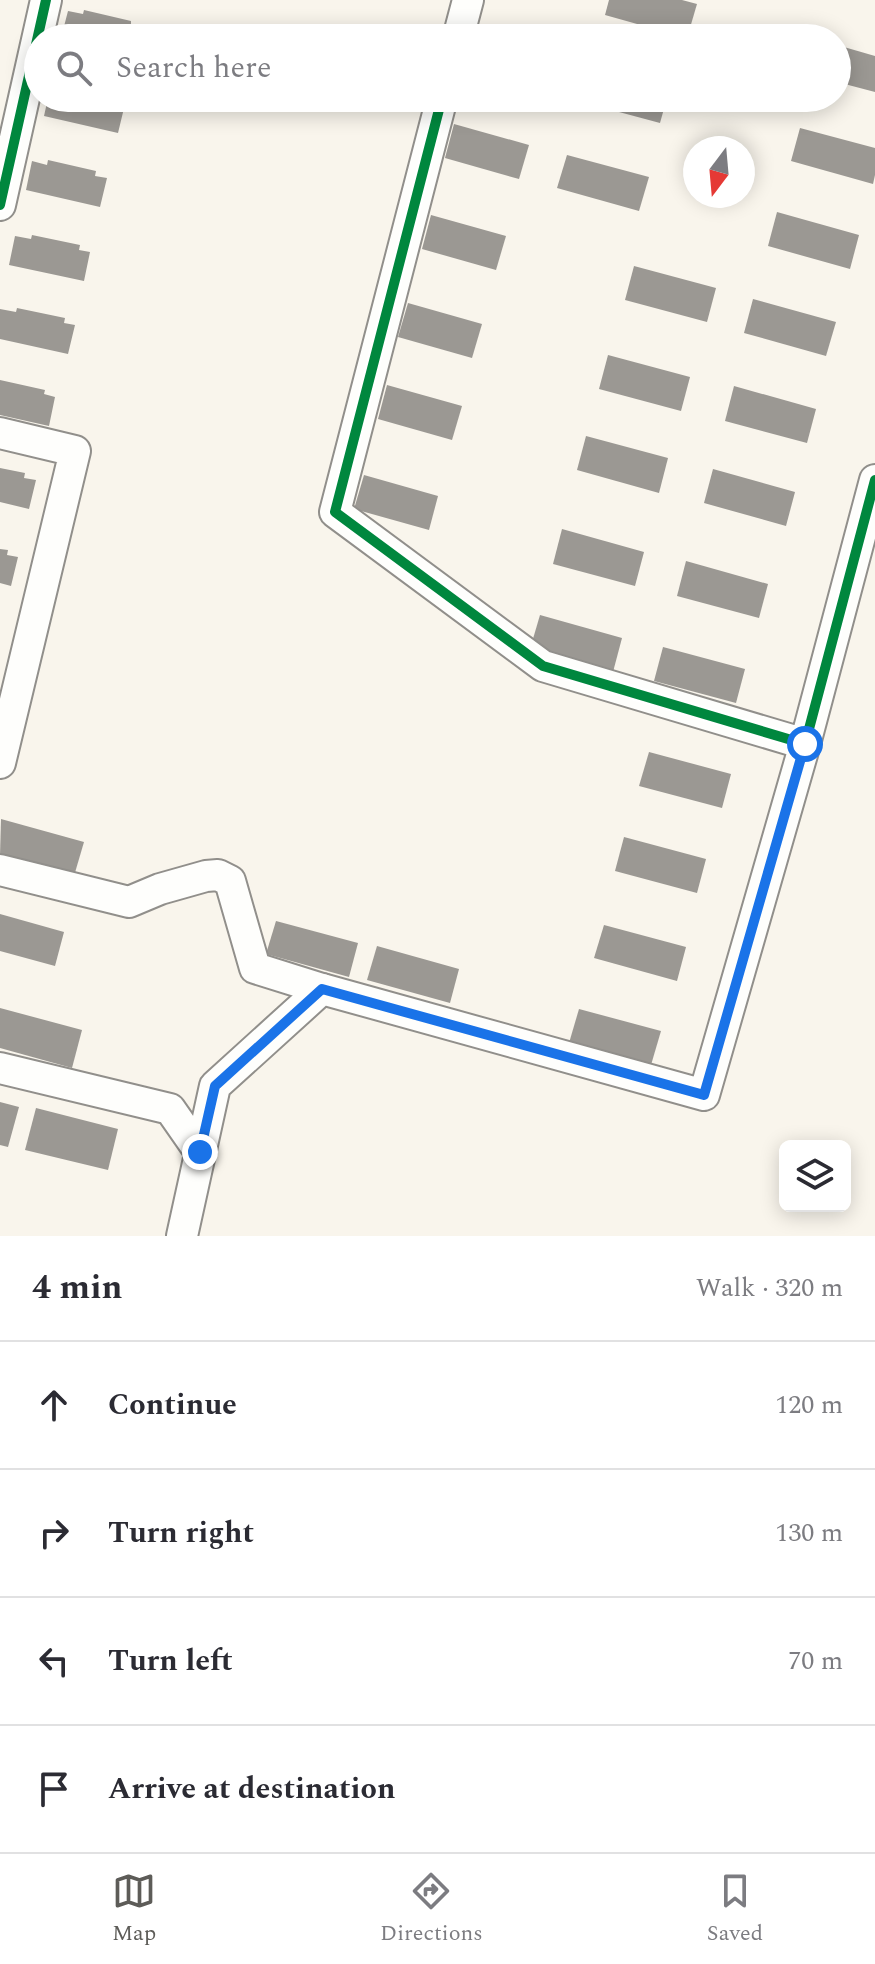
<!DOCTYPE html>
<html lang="en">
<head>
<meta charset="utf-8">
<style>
  :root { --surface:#fff; --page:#f7f7f7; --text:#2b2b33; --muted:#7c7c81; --line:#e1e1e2; --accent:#5d5c58 }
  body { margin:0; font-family:Spectral,serif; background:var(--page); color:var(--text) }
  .controls { position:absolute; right:24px; bottom:24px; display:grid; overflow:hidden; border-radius:12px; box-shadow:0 4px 20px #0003 }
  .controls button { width:72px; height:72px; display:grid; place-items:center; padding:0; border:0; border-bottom:2px solid var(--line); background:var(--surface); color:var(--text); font:40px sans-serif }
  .compass { position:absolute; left:683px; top:136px; width:72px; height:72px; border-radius:50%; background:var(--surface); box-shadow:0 4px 20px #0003; rotate:196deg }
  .stop { position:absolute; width:24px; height:24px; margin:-18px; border:6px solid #1a73e8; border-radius:50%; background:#fff }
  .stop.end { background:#1a73e8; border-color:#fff; box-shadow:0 2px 8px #0008 }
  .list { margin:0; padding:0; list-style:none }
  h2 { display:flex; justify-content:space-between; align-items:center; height:104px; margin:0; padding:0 32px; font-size:34px }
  h2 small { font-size:26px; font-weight:400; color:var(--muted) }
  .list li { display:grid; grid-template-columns:52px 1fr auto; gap:24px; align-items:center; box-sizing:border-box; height:128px; padding:0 32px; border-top:2px solid var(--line) }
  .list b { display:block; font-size:30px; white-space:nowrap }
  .list em { font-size:26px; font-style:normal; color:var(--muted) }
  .icon { flex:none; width:44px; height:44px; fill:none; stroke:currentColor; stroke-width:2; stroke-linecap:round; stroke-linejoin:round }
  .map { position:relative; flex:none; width:875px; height:1236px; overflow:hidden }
  .search { position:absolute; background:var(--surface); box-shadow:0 4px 20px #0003; left:24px; right:24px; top:24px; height:88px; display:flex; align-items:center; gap:20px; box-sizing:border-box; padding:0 28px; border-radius:44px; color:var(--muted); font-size:30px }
  .sheet { height:616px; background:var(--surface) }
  nav { display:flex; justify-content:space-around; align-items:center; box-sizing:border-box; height:112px; border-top:2px solid var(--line); background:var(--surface); font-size:22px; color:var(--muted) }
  nav a { display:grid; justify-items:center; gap:4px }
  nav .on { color:var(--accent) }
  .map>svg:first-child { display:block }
  .building { fill:#9b9893 }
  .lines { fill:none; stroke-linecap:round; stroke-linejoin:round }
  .minor-casing { stroke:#918f8b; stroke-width:34 }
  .minor { stroke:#fefefc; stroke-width:30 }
  .cycleway-casing { stroke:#fff; stroke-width:15 }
  .cycleway { stroke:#00873e; stroke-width:10 }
  .route { stroke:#1a73e8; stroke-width:10 }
</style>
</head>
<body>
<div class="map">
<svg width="875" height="1236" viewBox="0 0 875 1236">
  <rect width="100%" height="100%" fill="#f9f5ec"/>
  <g class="building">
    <path d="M609 0H682L697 4 687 38 605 15Z"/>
    <path d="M84 10 131 21V25L142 28 140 38H61L68 11 83 14Z"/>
    <path d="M837 45 875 56V92L837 82Z"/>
    <path d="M48 98H114L113 102 125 104 118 133 44 116Z"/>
    <path d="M579 98H667L660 123 578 101Z"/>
    <path d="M454 124 529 145 519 179 445 158Z"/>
    <path d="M800 128 875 148V175L873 184 791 161Z"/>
    <path d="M567 155 649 177 639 211 557 188Z"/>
    <path d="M48 160 96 171 95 176 107 178 100 207 26 190 32 161 47 165Z"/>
    <path d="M777 212 859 235 850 269 768 246Z"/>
    <path d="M431 215 506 236 496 270 422 249Z"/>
    <path d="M32 235 80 245 79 250 90 252 84 281 9 265 15 236 31 239Z"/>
    <path d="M634 266 716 288 707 322 625 300Z"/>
    <path d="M753 299 836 322 826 356 744 333Z"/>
    <path d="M408 303 482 324 472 358 398 337Z"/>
    <path d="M17 308 65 318 64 323 75 325 68 354 0 339V309L16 312Z"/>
    <path d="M608 355 690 377 681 411 599 389Z"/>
    <path d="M0 380 45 390 44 394 55 397 49 426 0 415Z"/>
    <path d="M387 385 462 406 452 440 378 419Z"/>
    <path d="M734 386 816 409 807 443 725 421Z"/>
    <path d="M586 436 668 458 659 493 577 470Z"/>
    <path d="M0 468 25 473 24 478 36 480 29 509 0 502Z"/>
    <path d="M713 469 795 492 786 526 704 503Z"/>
    <path d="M364 475 438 496 429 530 354 509Z"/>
    <path d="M562 529 644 552 635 586 553 564Z"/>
    <path d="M0 549 8 550 7 555 18 557 11 586 0 583Z"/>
    <path d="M686 561 768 584 759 618 677 596Z"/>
    <path d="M540 615 622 638 613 672 530 649Z"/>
    <path d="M663 647 745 669 736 703 654 681Z"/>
    <path d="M649 752 731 774 722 808 639 786Z"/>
    <path d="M1 819 84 842 74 876 0 855Z"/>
    <path d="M624 837 706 859 697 893 615 871Z"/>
    <path d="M0 914 64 932 55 966 0 951Z"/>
    <path d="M276 921 358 943 349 977 266 954Z"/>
    <path d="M604 925 686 947 677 981 594 958Z"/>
    <path d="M377 946 459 969 450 1003 367 980Z"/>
    <path d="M0 1008 82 1030 72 1068 0 1048Z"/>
    <path d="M579 1009 661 1031 651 1065 569 1043Z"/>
    <path d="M0 1102 19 1107 8 1147 0 1145Z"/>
    <path d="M36 1108 118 1129 108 1170 25 1150Z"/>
  </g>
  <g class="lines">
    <defs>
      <g id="minor">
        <path d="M458 38 468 0"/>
        <path d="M442 98 335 512 543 666 805 744 875 480"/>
        <path d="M0 205 46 0"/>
        <path d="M0 433 75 451 0 763"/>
        <path d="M0 870 129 902 160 889 206 876 218 875 230 881 255 968 322 989"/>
        <path d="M0 1068 170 1109 200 1152"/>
        <path d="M182 1236 215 1086 322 989 704 1095 805 744"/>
      </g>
    </defs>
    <use href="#minor" class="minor-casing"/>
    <use href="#minor" class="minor"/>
    <defs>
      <g id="cycleway">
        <path d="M442 98 335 512 543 666 805 744 875 480"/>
        <path d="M0 205 46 0"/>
      </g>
    </defs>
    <use href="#cycleway" class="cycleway-casing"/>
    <use href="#cycleway" class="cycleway"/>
  </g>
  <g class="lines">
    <path class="route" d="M200 1152 215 1086 322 989 704 1095 805 744"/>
  </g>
</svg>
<div class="controls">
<button><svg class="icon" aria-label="layers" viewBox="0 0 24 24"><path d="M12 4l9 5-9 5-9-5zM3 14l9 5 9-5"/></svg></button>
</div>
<svg class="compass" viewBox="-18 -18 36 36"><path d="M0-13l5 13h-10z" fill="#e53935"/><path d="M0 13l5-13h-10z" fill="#7c7c81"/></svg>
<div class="stop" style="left:805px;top:744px"></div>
<div class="stop end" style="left:200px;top:1152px"></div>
<div class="search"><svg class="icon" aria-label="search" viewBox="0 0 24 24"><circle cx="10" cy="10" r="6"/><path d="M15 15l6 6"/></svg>Search here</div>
</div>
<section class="sheet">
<h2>4 min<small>Walk · 320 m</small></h2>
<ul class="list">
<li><svg class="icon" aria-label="ahead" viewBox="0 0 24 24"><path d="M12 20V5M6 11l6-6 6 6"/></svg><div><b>Continue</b></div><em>120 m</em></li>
<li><svg class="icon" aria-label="right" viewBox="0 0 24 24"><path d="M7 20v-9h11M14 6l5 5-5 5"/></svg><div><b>Turn right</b></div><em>130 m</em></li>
<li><svg class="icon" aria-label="left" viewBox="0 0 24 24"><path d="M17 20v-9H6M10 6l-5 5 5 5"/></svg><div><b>Turn left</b></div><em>70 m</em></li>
<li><svg class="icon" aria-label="arrive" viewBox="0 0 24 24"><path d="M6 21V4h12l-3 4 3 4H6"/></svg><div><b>Arrive at destination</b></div></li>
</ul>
</section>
<nav>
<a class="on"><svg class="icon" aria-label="map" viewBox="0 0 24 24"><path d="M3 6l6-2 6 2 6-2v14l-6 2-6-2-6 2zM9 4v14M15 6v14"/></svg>Map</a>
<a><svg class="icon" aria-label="directions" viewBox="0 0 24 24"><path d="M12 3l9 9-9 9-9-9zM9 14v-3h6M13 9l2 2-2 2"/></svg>Directions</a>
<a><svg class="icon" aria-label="saved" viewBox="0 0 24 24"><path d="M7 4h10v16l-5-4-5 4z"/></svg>Saved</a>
</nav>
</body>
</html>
